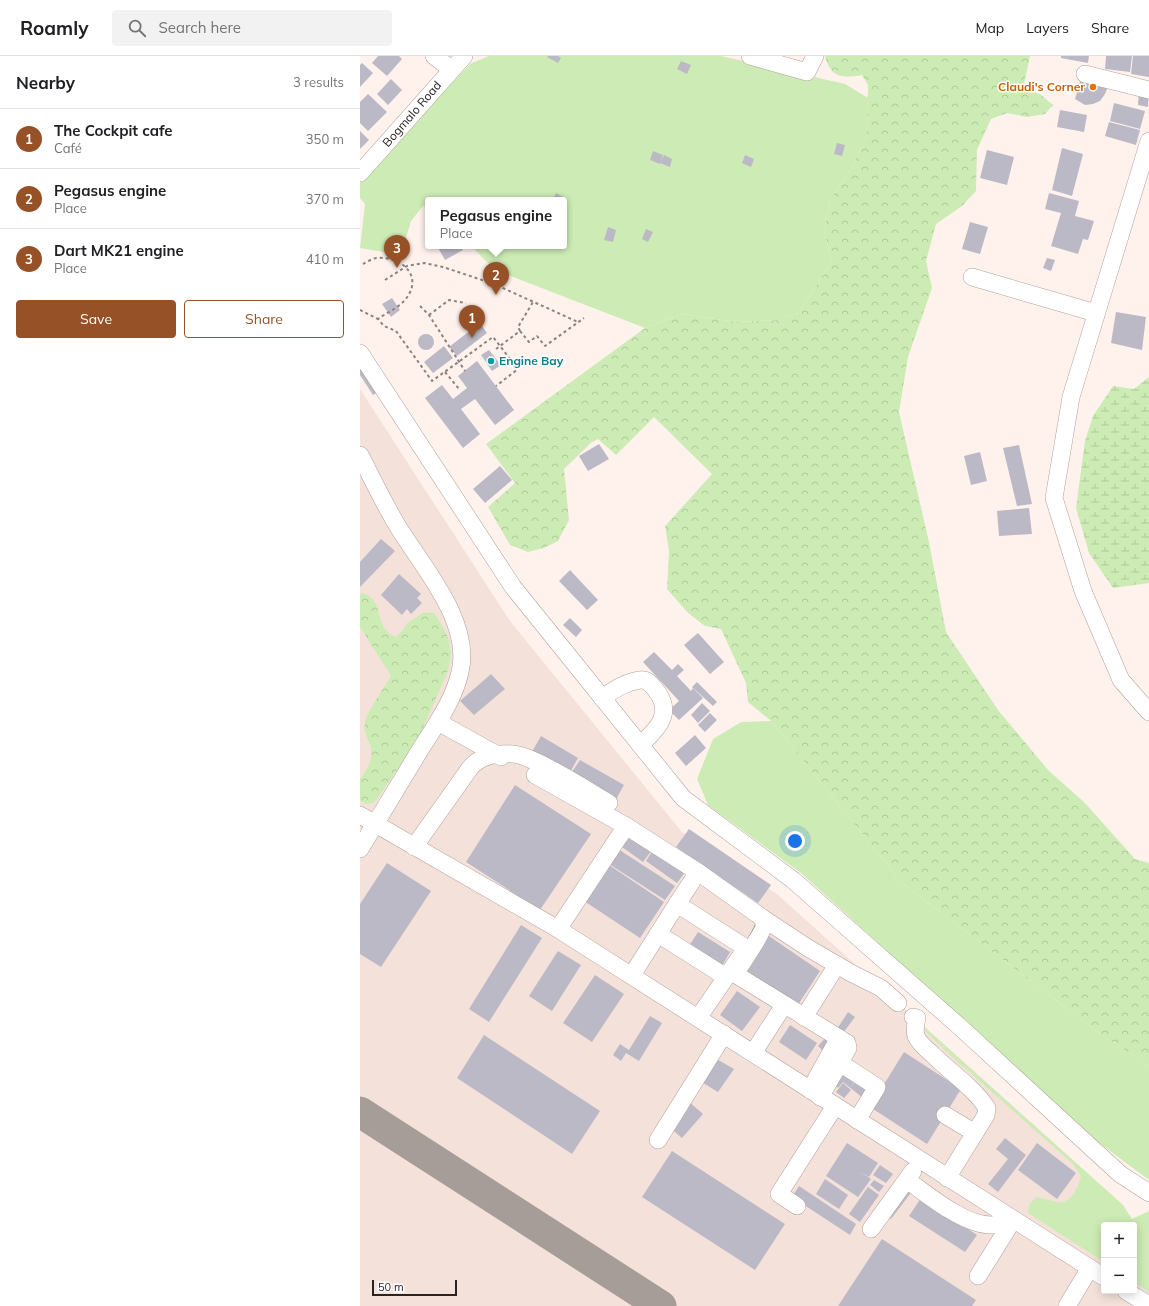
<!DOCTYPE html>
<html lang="en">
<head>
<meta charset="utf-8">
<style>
  :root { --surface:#fff; --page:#f2f2f2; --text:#202124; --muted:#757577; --line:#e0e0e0; --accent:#965127 }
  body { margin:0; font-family:Mulish,sans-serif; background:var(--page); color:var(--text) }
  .controls { position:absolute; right:12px; bottom:12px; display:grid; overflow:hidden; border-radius:4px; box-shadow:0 2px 10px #0003 }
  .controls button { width:36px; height:36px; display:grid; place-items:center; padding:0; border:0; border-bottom:1px solid var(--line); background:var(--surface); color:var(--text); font:20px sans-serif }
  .scale { position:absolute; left:12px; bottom:10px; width:85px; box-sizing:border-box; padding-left:4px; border:2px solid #292321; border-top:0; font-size:11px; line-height:14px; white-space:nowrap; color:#292321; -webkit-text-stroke:3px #fff; paint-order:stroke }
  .you { position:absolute; left:435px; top:785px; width:14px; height:14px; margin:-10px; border:3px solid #fff; border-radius:50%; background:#1a73e8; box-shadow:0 0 0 6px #1a73e833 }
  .badge { display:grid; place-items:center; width:26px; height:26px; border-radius:50%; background:var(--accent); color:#fff; font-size:13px; font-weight:700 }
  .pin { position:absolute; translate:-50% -33px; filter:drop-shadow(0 1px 2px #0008) }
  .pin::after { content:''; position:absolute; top:21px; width:14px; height:12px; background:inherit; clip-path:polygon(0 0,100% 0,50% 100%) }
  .popup { position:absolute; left:65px; top:141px; width:142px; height:52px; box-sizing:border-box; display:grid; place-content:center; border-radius:4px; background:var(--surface); filter:drop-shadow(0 1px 3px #0005); font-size:13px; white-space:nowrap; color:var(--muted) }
  .popup b { font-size:15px; color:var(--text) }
  .popup::after { content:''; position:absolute; left:50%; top:100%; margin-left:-8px; border:8px solid transparent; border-top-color:var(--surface) }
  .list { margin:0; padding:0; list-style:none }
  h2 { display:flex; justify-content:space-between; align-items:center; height:52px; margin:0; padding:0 16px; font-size:17px }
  h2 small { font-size:13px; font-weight:400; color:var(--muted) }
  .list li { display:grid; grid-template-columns:26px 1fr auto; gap:12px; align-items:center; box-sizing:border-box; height:60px; padding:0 16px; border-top:1px solid var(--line) }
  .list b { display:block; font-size:15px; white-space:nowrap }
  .list p { margin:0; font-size:13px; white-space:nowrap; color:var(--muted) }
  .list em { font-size:13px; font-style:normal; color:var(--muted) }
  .actions { display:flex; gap:8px; padding:12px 16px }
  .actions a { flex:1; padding:9px 0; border:1px solid var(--accent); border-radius:4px; text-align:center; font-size:14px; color:var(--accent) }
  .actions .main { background:var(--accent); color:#fff }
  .icon { flex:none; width:22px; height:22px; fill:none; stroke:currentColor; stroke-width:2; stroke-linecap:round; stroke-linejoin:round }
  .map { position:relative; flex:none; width:789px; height:1250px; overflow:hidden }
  header { display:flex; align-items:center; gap:24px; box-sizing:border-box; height:56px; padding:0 20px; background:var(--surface); border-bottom:1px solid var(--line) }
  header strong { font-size:19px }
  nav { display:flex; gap:22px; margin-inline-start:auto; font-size:14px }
  .search { width:280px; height:36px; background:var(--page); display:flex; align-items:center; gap:10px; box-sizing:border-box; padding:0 14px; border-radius:4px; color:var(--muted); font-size:15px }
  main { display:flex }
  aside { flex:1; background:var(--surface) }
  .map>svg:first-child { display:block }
  .built { fill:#f4e2da; fill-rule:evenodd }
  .grass { fill:#cdebb4 }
  .forest { fill:url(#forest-crowns) }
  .wetland { fill:url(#wetland-marsh) }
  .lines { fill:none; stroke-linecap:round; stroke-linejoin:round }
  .taxiway { stroke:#a69c98; stroke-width:31 }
  .building { fill:#bcb9c6 }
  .minor-casing { stroke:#aea09a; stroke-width:18 }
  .path { stroke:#8c8380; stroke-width:2; stroke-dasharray:3 3; stroke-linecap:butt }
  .minor { stroke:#fff; stroke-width:17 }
  .food-dot { fill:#e8710a; stroke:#fff; stroke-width:1.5 }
  .culture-dot { fill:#0f9aa8; stroke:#fff; stroke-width:1.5 }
  .labels { text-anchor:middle; stroke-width:3; stroke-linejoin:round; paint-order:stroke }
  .food-label { font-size:12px; font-weight:bold; fill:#c56008; stroke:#fff; text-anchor:end }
  .street-label { font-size:12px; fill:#292321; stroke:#fff }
  .culture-label { font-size:12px; font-weight:bold; fill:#0d838f; stroke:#fff; text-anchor:start }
</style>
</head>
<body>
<header>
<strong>Roamly</strong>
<div class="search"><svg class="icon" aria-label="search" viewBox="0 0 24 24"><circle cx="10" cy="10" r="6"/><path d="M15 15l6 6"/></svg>Search here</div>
<nav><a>Map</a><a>Layers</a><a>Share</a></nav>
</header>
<main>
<aside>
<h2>Nearby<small>3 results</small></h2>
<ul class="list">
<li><span class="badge">1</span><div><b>The Cockpit cafe</b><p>Café</p></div><em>350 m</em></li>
<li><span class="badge">2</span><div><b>Pegasus engine</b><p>Place</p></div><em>370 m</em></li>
<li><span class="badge">3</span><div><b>Dart MK21 engine</b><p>Place</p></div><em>410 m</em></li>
</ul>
<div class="actions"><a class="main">Save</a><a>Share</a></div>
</aside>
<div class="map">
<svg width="789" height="1250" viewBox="0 0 789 1250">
  <defs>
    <pattern id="forest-crowns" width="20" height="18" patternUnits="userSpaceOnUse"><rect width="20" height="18" fill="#cdebb4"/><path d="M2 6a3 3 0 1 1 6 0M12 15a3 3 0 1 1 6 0" fill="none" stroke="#b0c99a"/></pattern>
    <pattern id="wetland-marsh" width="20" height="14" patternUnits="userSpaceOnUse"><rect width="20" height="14" fill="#cdebb4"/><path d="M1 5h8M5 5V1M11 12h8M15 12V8" fill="none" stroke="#b0c99a"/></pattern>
  </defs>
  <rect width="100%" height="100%" fill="#fff2ed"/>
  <path class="built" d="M0 333 150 565 322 776 417 838 763 1149 772 1164 789 1172V1250H0ZM744 1169H774V1235H744Z"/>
  <g class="grass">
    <path d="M129 0H361L485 28 508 42 507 79 491 113 470 144 464 175 472 205 439 256 421 264 377 266 322 258 285 272 135 214 111 190H204V144H68V151L63 150 51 165 41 199 0 192 5 148 0 142V125L110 8Z"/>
    <path d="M411 665 542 827 743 980 789 1010V1124L738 1086 441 817 348 749 337 723 353 683 381 666Z"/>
    <path d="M553 961 763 1149 772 1163 789 1155V1236L774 1226V1169H744V1206L668 1157 669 1149 676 1141C684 1142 691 1145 698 1146 711 1148 719 1130 721 1120L713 1108 590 999 559 969Z"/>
  </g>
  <g class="forest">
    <path d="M465 0H670L663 33 680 38 693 49 685 58 667 61 647 57 631 63 617 94 616 135 602 150 576 168 566 205 572 232 548 301 539 356 569 486 586 576 638 654 688 714 725 747 775 803 789 807V1010L743 980 542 827 411 665 388 646 386 627 361 573 345 570 328 557 307 533 309 495 305 470 352 418 294 361 256 399 238 383 232 386 204 413 209 464 198 485 184 492 168 496 150 489 128 451 155 427 126 388 285 272 322 258 377 266 421 264 439 256 472 205 464 175 470 144 491 113 507 79 508 29 502 19C482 23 470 21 465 0Z"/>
    <path d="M2 537C26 543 12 571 36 581L44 573 46 568 64 556 74 557C89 579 96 593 86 620L58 683 17 743 13 747 6 748 0 745V723C8 714 14 701 10 689 7 680 3 676 5 666 7 656 25 630 31 620L0 571V539Z"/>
  </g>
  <path class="wetland" d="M789 321V527L753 532 729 497 716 452 725 385 733 360 753 330 774 333Z"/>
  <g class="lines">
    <path class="taxiway" d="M0 1056 301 1250"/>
  </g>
  <g class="building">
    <path d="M18 0H39L42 3 27 20 12 7Z"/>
    <path d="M188 0H198L201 2 198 7 187 1Z"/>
    <path d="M701 0H729L728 7 701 2Z"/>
    <path d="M746 0H772L770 16 745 13Z"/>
    <path d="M773 0H789V21L771 18Z"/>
    <path d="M321 5 331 9 327 18 317 13Z"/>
    <path d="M2 7 13 17 0 31V9Z"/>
    <path d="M722 19 743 25 747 33 745 38 740 45 733 48 725 49 715 43Z"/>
    <path d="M31 23 42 34 28 49 17 38Z"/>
    <path d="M779 34 789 35 788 51 778 49Z"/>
    <path d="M8 38 27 56 8 75 0 67V46Z"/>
    <path d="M754 47 785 55 780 73 750 65Z"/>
    <path d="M700 54 727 59 724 76 697 71Z"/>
    <path d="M749 66 780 74 776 89 745 80Z"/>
    <path d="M0 75 9 84 0 93Z"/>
    <path d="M477 87 485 89 482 100 474 98Z"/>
    <path d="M702 92 723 98 712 140 692 134Z"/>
    <path d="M627 94 654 101 647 129 620 122Z"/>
    <path d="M293 95 303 99 300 108 290 104Z"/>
    <path d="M304 99 312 103 310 111 300 107Z"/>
    <path d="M385 99 394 103 391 111 382 107Z"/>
    <path d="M196 137 207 143 204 148V144H192Z"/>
    <path d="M689 137 719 145 715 160 734 165 728 184 723 183 718 198 691 190 701 157 685 153Z"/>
    <path d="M610 166 628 171 620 198 602 193Z"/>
    <path d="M248 171 256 174 253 186 244 184Z"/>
    <path d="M286 173 293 176 288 186 282 183Z"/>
    <path d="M77 190H101L103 194 85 204Z"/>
    <path d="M687 202 695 204 691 215 683 212Z"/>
    <path d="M32 242 40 254 31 261 22 248Z"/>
    <path d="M756 256 786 261 782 294 751 287Z"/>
    <path d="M120 267 127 277 97 300 89 291Z"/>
    <circle cx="66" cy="286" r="8"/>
    <path d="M84 290 93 302 73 317 64 306Z"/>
    <path d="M129 294 141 309 132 315 121 299Z"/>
    <path d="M117 305 154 354 135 369 115 343 101 353 120 378 103 392 65 342 82 329 93 343 107 332 98 320Z"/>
    <path d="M0 307 28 330 13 339 0 319Z"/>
    <path d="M239 388 249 403 228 415 219 400Z"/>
    <path d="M659 389 672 448 657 450 643 392Z"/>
    <path d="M620 396 627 425 611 429 604 400Z"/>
    <path d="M140 410 152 424 125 447 113 433Z"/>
    <path d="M669 452 672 478 639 480 637 455Z"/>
    <path d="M21 483 35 495 0 531V506Z"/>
    <path d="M210 514 238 544 227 554 199 525Z"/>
    <path d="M39 518 61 538 57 542 62 547 51 558 47 553 42 559 21 539Z"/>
    <path d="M210 562 222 574 216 581 203 569Z"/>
    <path d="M338 577 364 606 350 618 324 589Z"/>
    <path d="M294 596 312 614 318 608 324 614 317 620 331 635 333 632 343 642 319 664 309 654 319 645 283 606Z"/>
    <path d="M131 618 145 633 114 659 100 645Z"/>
    <path d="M337 626 357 646 353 650 332 631Z"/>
    <path d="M342 647 350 655 338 667 331 659Z"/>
    <path d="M350 657 357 664 345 676 338 669Z"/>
    <path d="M335 679 346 692 326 710 315 697Z"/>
    <path d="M181 680 218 702 209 718 172 696Z"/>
    <path d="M220 704 264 729 255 745 210 719Z"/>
    <path d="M155 729 231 778 180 854 106 806Z"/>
    <path d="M329 773 411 829 398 847 316 791Z"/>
    <path d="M272 779 292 794 283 806 262 791Z"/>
    <path d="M258 793 315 830 305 844 249 808Z"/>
    <path d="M293 794 325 816 317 827 286 805Z"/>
    <path d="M27 807 71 835 21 911 0 898V848Z"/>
    <path d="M249 809 304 846 280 882 224 845Z"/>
    <path d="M161 869 182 882 129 966 109 953Z"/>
    <path d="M338 876 370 896 362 910 329 890Z"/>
    <path d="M406 878 460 915 436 952 381 917Z"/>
    <path d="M198 895 221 909 192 955 169 940Z"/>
    <path d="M235 919 264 938 232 986 203 967Z"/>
    <path d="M377 935 400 951 382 975 360 959Z"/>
    <path d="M488 956 495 961 483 977 477 973Z"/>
    <path d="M290 960 302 967 279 1005 266 997 261 1005 253 999 260 988 269 994Z"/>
    <path d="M430 969 457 987 446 1004 419 986Z"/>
    <path d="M124 979 240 1055 212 1098 97 1022Z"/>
    <path d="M466 981 473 988 464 996 458 990Z"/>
    <path d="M544 996 601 1033 567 1088 510 1051Z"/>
    <path d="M353 1001 374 1013 358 1036 338 1024Z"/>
    <path d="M481 1013 495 1024 492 1030 496 1024 509 1034 503 1042 483 1026 478 1032 471 1026Z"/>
    <path d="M483 1027 491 1034 484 1042 476 1036Z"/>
    <path d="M328 1045 343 1058 322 1082 308 1070Z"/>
    <path d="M645 1082 666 1099 638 1136 628 1128 648 1103 636 1093Z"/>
    <path d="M487 1087 518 1107 509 1121 500 1116 511 1123 498 1141 466 1120Z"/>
    <path d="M677 1087 716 1117 697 1143 658 1114Z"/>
    <path d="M312 1095 425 1168 395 1214 282 1141Z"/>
    <path d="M520 1109 533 1118 526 1127 513 1119Z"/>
    <path d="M465 1123 488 1139 479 1153 456 1138Z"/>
    <path d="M514 1124 524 1130 519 1136 510 1129Z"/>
    <path d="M546 1129 553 1134 531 1163 524 1158Z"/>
    <path d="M439 1130 496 1168 490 1179 432 1141Z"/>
    <path d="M508 1131 519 1139 500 1166 489 1158Z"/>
    <path d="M561 1142 617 1179 605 1196 549 1160Z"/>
    <path d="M522 1183 616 1244 612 1250H478Z"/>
  </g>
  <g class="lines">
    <defs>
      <g id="minor">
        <path d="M74 0 91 13"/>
        <path d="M390 0 447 16 455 0"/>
        <path d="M725 18 789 34"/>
        <path d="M789 85 711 341 694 442 723 535 761 624 789 656"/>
        <path d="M0 117 104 0"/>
        <path d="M612 221 736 257"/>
        <path d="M0 297 153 531 323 742 433 824 600 971 760 1118 789 1137"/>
        <path d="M0 399C13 424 25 450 40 474 64 512 112 567 100 616 94 644 75 670 60 694 40 727 20 760 0 793"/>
        <path d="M242 642C254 634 265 626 280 624 287 623 291 628 295 633 314 656 299 672 280 689"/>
        <path d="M78 666 141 701"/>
        <path d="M175 719 266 770"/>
        <path d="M0 759 198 873 744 1221"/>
        <path d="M54 791 110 712C120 700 137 697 153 698 173 699 230 736 249 747"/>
        <path d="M338 816 397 858C400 860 404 863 404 868 405 874 380 910 375 918L487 987 488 992 480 1007"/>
        <path d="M401 861 448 892 491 917 521 932 538 947"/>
        <path d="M198 873 266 770 338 816 317 848"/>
        <path d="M298 878 366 921"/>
        <path d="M272 919 317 848 386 892 338 962"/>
        <path d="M444 961 477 909"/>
        <path d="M553 961 557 962C556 968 554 973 556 980 559 987 566 993 572 998 590 1016 613 1031 627 1052L626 1059 587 1122"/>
        <path d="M393 997 424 949"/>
        <path d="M450 1034 479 982"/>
        <path d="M460 1041 480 1007 517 1031 497 1064"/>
        <path d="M585 1059 615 1077"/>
        <path d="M298 1084 364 978"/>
        <path d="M547 1124C568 1139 605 1170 632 1169 639 1168 647 1165 653 1164"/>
        <path d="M437 1150 419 1138 475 1050"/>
        <path d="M511 1173 553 1115"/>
        <path d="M618 1220 653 1164"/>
        <path d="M766 1235 789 1249"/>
        <path d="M707 1250 730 1212"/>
      </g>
    </defs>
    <use href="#minor" class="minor-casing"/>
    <g class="path">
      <path d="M3 208C7 206 13 202 17 202 43 200 65 222 44 245 38 252 26 257 18 263L24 270 36 275 72 325 133 281 158 313 136 330"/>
      <path d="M25 224 47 210 64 207 83 211 134 228 218 266"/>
      <path d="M60 250 69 259 105 315"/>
      <path d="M0 254 18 263"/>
      <path d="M69 259 89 244 106 247"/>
      <path d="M160 275 158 271 173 246"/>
      <path d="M136 293 160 275 169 286 177 280 185 290 224 262"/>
      <path d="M85 316 99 333"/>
    </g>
    <use href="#minor" class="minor"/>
  </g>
  <circle class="food-dot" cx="733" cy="31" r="4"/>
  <circle class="culture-dot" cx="131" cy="305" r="4"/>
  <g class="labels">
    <g class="food-label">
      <text x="725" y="35">Claudi's Corner</text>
    </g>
    <g class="street-label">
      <text transform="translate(52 58) rotate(-49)" y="4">Bogmalo Road</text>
    </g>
    <g class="culture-label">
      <text x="139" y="309">Engine Bay</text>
    </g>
  </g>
</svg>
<div class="controls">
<button>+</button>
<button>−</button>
</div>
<div class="scale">50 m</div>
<div class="you"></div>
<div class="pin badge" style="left:112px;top:282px">1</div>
<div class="pin badge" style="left:136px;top:239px">2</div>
<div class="popup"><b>Pegasus engine</b>Place</div>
<div class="pin badge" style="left:37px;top:212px">3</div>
</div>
</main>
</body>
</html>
